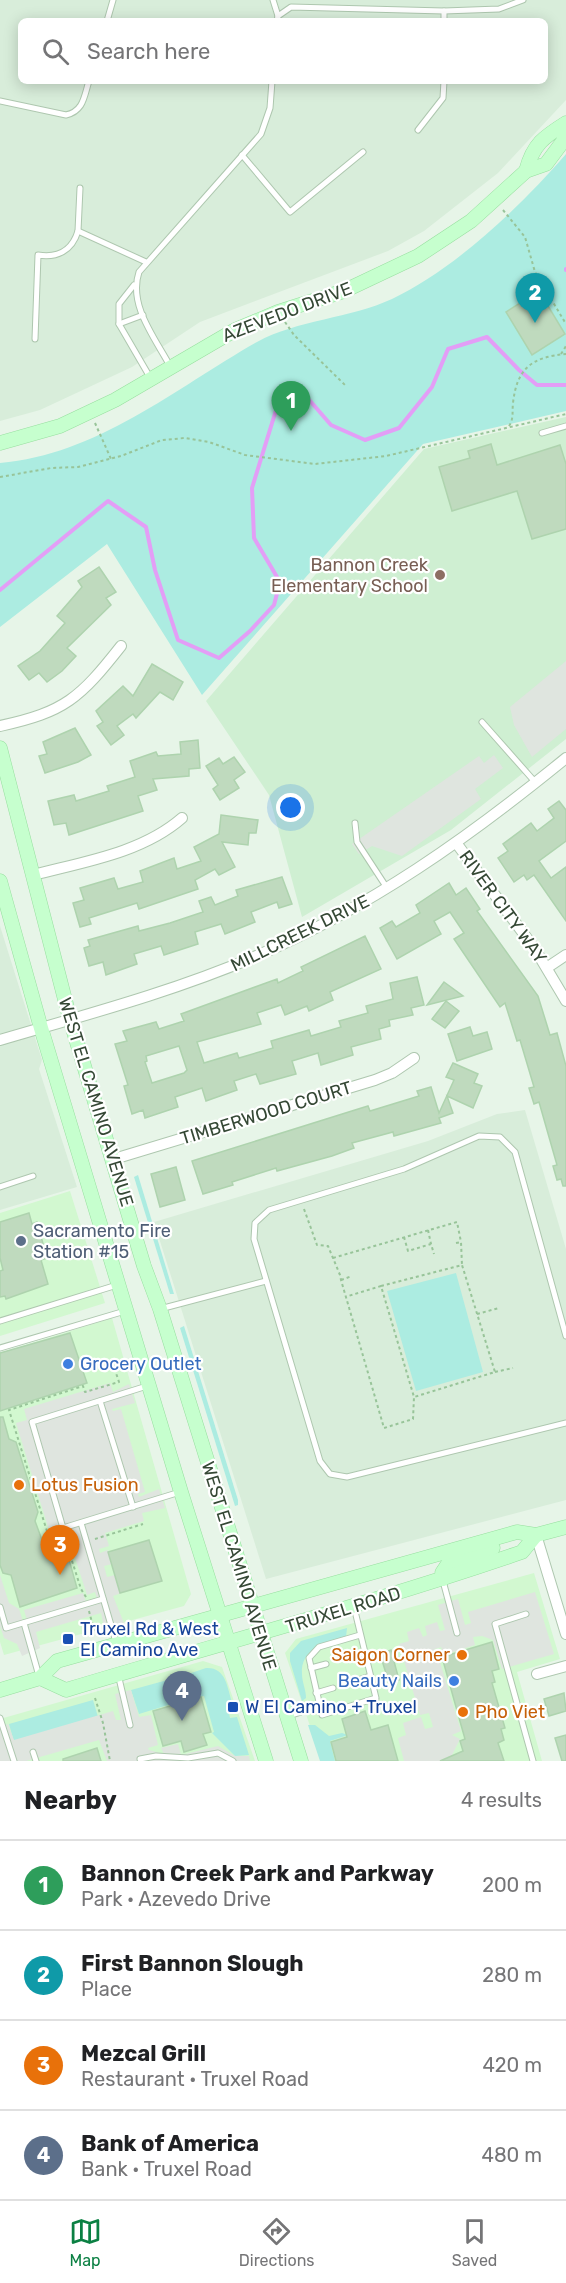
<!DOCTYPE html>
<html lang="en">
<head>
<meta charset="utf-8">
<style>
  :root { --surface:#fff; --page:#f6f6f6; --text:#202124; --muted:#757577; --line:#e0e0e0; --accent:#0b8043 }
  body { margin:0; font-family:Rubik,sans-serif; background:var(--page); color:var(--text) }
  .you { position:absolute; left:291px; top:808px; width:21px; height:21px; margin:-15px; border:4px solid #fff; border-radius:50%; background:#1a73e8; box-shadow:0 0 0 9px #1a73e833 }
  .badge { display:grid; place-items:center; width:39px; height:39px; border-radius:50%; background:var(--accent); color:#fff; font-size:20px; font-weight:700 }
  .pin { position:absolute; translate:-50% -50px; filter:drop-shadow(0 2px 3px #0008) }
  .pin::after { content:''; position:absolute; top:32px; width:21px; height:18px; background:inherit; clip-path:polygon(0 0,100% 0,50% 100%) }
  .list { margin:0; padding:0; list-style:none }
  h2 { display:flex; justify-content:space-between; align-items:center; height:78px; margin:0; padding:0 24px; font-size:26px }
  h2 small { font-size:20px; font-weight:400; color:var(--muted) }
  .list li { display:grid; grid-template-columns:39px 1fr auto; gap:18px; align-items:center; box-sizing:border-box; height:90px; padding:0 24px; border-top:2px solid var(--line) }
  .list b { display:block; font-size:22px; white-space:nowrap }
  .list p { margin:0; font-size:20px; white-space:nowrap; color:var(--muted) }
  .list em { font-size:20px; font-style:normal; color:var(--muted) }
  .icon { flex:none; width:33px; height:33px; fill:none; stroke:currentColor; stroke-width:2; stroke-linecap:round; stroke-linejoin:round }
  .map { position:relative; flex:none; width:566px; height:1761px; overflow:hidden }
  .search { position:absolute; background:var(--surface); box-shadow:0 3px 15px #0003; left:18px; right:18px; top:18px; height:66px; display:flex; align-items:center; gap:15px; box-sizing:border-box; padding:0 21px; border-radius:9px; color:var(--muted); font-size:22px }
  .sheet { height:438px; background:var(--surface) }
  nav { display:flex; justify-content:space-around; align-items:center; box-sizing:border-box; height:84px; border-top:2px solid var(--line); background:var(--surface); font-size:16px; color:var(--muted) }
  nav a { display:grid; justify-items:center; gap:3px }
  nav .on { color:var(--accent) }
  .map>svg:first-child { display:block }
  .residential { fill:#d8edda; fill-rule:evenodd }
  .commercial { fill:#d2f8d0 }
  .education { fill:#cfefd2 }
  .green { fill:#acece1 }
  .parking { fill:#dfe5df }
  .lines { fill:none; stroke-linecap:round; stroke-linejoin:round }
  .stream { stroke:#e39ef6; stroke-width:4 }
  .building { fill:#bfdabe; stroke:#aed3ae; stroke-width:1.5; fill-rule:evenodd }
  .lane-casing { stroke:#aec7af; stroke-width:7 }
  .street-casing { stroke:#aec7af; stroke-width:12 }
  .secondary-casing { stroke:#97df9f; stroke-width:15 }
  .path { stroke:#98c499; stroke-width:2; stroke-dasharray:3 3; stroke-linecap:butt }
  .lane { stroke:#fff; stroke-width:5 }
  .street { stroke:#fff; stroke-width:10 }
  .secondary { stroke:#c6ffce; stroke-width:14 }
  .education-dot { fill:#8d6e63; stroke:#fff; stroke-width:2 }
  .service-dot { fill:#5c6f8a; stroke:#fff; stroke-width:2 }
  .shop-dot { fill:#3f7fe0; stroke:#fff; stroke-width:2 }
  .food-dot { fill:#e8710a; stroke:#fff; stroke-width:2 }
  .transit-dot { fill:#1a4fb4; stroke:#fff; stroke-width:2 }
  .labels { text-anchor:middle; stroke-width:4.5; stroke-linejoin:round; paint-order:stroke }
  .street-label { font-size:18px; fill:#354835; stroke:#fff }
  .education-label { font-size:18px; fill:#785e54; stroke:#fff; text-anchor:end }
  .service-label { font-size:18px; fill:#4e5e75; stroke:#fff; text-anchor:start }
  .shop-label { font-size:18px; fill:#366cbe; stroke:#fff; text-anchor:start }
  .food-label { font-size:18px; fill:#c56008; stroke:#fff; text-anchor:start }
  .transit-label { font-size:18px; fill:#164399; stroke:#fff; text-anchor:start }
</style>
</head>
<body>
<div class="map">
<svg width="566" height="1761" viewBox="0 0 566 1761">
  <rect width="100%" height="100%" fill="#e7f5e8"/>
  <g class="residential">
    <path d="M0 0H566V100L498 173 424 231 388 251 200 322 132 367 40 410 0 421ZM21 21H545V81H21Z"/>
    <path d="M0 926 42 1060 39 1069 77 1187 0 1210Z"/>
    <path d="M525 1110 566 1249V1500L266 1579 154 1222 428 1141 497 1114Z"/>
  </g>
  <g class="commercial">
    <path d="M70 1191 105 1303 0 1336V1213Z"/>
    <path d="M112 1318 191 1594 184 1606 4 1655 0 1642V1353Z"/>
    <path d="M534 1573 560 1659 517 1672 542 1761H322L285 1653 296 1639Z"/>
    <path d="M203 1661 222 1667 255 1761H0V1719Z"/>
  </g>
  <path class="education" d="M566 417V739L451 830 302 917 269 795 206 701 424 449Z"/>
  <g class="green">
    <path d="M566 154V411L423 444 202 695 107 544 0 627V463C97 455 176 388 257 342 297 320 351 318 392 299 455 269 520 207 566 154Z"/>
    <path d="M138 1175 174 1294H170L134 1177Z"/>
    <path d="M456 1273 483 1372 416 1391 387 1291Z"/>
    <path d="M184 1326 238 1500V1505L235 1506 180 1328Z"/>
    <path d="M347 1628 346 1637C327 1643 300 1648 302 1674 302 1682 306 1690 306 1698L302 1701 290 1661V1653L301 1641Z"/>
    <path d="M206 1668C226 1667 227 1687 232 1702L227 1704 230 1718 237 1717 249 1755 235 1756 212 1733 214 1732 204 1696 187 1699 179 1677Z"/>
    <path d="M171 1679 178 1702 139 1714 131 1690Z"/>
    <path d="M93 1700 98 1717 14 1742 9 1724Z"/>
    <path d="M308 1725H315L329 1736 342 1733 348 1735 330 1741 335 1761H320Z"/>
  </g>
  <g class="parking">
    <path d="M566 661V729L532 757 514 725 510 707Z"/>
    <path d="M494 755 503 768 475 789 481 799 402 856 372 846 359 854 352 844 479 756 484 763Z"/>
    <path d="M110 1383 113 1392 129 1384 135 1403 112 1409 113 1411 121 1409 145 1492 138 1494 139 1497 159 1489 165 1508 142 1513 144 1521 105 1533 109 1546 99 1549 100 1553 108 1550 112 1564 104 1566 107 1577 115 1575 121 1593 113 1596 124 1623 104 1628 101 1613 36 1632 40 1648 22 1656 17 1644 4 1638 0 1626V1575L9 1603 19 1609 23 1621 27 1620 24 1610 83 1593 86 1602 97 1599 95 1592 87 1595 68 1536 52 1540 16 1423 27 1420 24 1409Z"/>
    <path d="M535 1592 554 1654 502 1669 493 1640 482 1636 473 1637 475 1645 444 1655 441 1647 435 1649 430 1657 431 1661 439 1659 461 1731 452 1735 460 1739 449 1761H404L398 1738 406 1735 403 1723 421 1717 425 1729 433 1727 429 1713 420 1715 399 1644 409 1641 407 1632 419 1628 423 1637 427 1635 425 1626 437 1622 440 1631 445 1630 438 1605 458 1599 465 1625 471 1623 468 1612Z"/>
    <path d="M131 1690 139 1717 151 1715 158 1745 148 1748 149 1750 164 1754 161 1748 178 1744 181 1755 218 1746 235 1756H249L250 1761H107L99 1740 26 1761H0V1727L8 1724 14 1740 113 1711 116 1720H121L115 1694Z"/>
  </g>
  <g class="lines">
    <g class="stream">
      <path d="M566 269V270"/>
      <path d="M0 590 108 501 146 527 155 570 178 640 219 658 250 631 274 605 280 582 254 538 252 488 281 394 305 395 331 425 365 440 399 428 432 387 448 349 487 337 519 370 537 385H566"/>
    </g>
  </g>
  <g class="building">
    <path d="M539 291 565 334 532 355 506 312Z"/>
    <path d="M491 444 497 465 560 445 566 464V529L532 539 517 491 452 511 439 467 470 458 468 451Z"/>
    <path d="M99 567 116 592 106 598 111 605 67 648 76 656 62 671 47 682 39 673 29 680 18 666 40 651 65 623 57 616 82 587 78 581Z"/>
    <path d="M152 664 183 682 173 700 160 692 136 718 133 714 117 726 124 735 111 745 97 726 103 722 96 711 123 686 133 696Z"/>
    <path d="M75 728 91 755 78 762 45 773 39 756 47 754 43 742Z"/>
    <path d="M198 740 200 768 189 769V776L153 779 157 790 138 796 143 811 69 835 66 823 54 825 48 801 74 795 76 801 109 791 107 786 135 777 130 761 156 752 158 756 181 754 180 742Z"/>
    <path d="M234 757 245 772 234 780 239 788 220 800 213 789 218 785 206 766 219 758 223 764Z"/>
    <path d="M559 801 566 810V841L539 861 551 878 566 867V921L534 875 527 880 524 875 514 882 498 858 508 851 503 844 531 823 537 831 554 818 548 809Z"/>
    <path d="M221 815 258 820 256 833H249L248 845 222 842 235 867 219 875 215 869 195 880 198 889 139 909 137 903 89 918 91 924 80 927 73 903 84 900 80 888 114 878 118 889 143 882 140 871 174 858 177 869 201 861 194 847 219 834Z"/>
    <path d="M282 877 292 904 279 908 277 902 251 912 255 922 225 934 221 924 195 932 198 944 164 955 161 946 134 954 137 964 106 975 103 962 89 966 84 948 90 946 88 940 138 926 139 931 170 923 203 912 199 901 211 897 215 905 238 896 236 890Z"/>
    <path d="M449 883 456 895 466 888 480 909 477 911 538 996 550 1035 557 1033 566 1066V1186H563L561 1179 557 1180 553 1166 557 1165 539 1102 534 1104 529 1088 534 1087 520 1040 517 1041 505 1003 500 1007 454 939 464 933 450 912 434 921 441 934 397 959 380 928 392 921 396 927 420 913 416 905Z"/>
    <path d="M365 936 381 969 330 992 333 1000 309 1011 307 1006 285 1015 281 1005 257 1013 261 1024 197 1042 204 1063 237 1053 239 1058 273 1048 271 1041 309 1030 311 1036 341 1027 339 1021 368 1013 366 1006 393 999 390 983 417 977 424 1005 411 1008 413 1015 389 1020 390 1026 379 1029 381 1039 351 1047 353 1055 321 1065 318 1053 292 1061 296 1074 260 1084 256 1074 234 1081 237 1090 220 1096 206 1101 202 1088 175 1097 178 1107 145 1118 143 1110 132 1114 124 1086 128 1085 115 1044 127 1041 123 1031 156 1022 159 1029 184 1021 181 1014 277 979 278 983 303 971 301 967ZM179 1046 187 1070 184 1073 152 1083 145 1062 147 1061 146 1056Z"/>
    <path d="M444 982 463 996 427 1005Z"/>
    <path d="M446 1001 459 1011 445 1028 432 1019Z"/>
    <path d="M470 1027 473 1036 487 1032 492 1049 457 1061 448 1034Z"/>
    <path d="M453 1063 478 1074 474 1083 482 1086 473 1108 447 1096 453 1113 439 1118 441 1123 394 1136 393 1132 352 1143 354 1148 332 1156 277 1171 276 1168 232 1182 233 1185 203 1194 192 1161 355 1110 368 1106 370 1111 419 1096 417 1091 431 1087 439 1113 454 1080 446 1077Z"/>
    <path d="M176 1167 185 1200 160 1207 151 1174Z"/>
    <path d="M29 1213 32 1224 37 1222 47 1258 41 1260 48 1284 6 1299 5 1296 0 1297V1271L3 1270 0 1258V1222Z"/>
    <path d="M70 1333 87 1383 0 1411V1353Z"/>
    <path d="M0 1417H3L9 1439 16 1442 38 1512 35 1521 45 1548 60 1544 66 1549 77 1588 20 1607 11 1575 3 1573 0 1565Z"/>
    <path d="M149 1540 162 1581 120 1593 108 1552Z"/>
    <path d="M492 1642 499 1669 492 1671 495 1682 492 1683 505 1728 501 1729 504 1740 498 1743 504 1761H440L463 1751 460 1741 465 1739 442 1657Z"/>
    <path d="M391 1650 399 1680 389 1683 380 1654Z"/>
    <path d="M564 1693 566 1711 549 1716 544 1699Z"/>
    <path d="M201 1697 211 1732 203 1734 207 1745 184 1752 181 1741 163 1746 153 1711Z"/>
    <path d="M365 1711 371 1730 388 1725 398 1761H336L331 1742 347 1737 342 1719Z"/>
    <path d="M566 1735V1761H562L555 1738Z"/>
    <path d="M97 1748 101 1761H63V1759Z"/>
  </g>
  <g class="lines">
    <defs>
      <g id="lane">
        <path d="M273 0 278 16"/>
        <path d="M444 11V21"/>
        <path d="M107 21 113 0"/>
        <path d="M277 21 278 16 291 7 444 11 499 9 523 0"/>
        <path d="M0 101 66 115C84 111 84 96 89 81"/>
        <path d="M418 130 443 98 444 81"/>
        <path d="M242 155 290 212 363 152"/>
        <path d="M80 188 78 231 146 262"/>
        <path d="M134 285 119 304V324L151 379"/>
        <path d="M119 324 143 315"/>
        <path d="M35 339 38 255C57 258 72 251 78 231"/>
        <path d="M170 366C155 338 128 305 139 272L261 134 270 108 272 81"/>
        <path d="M542 433 566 426"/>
        <path d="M482 722 536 783"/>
        <path d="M355 823 357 842 387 888"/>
        <path d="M0 1187 33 1176"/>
        <path d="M160 1309 266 1281"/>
        <path d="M0 1321 117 1285"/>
        <path d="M566 1336 515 1152 500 1137 479 1136 404 1169 269 1210 255 1223 254 1239 320 1461 330 1474 347 1477 566 1423"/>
        <path d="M0 1348 125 1311"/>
        <path d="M147 1386 32 1422 63 1528 180 1492"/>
        <path d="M100 1401 133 1507"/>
        <path d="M81 1523 116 1642"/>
        <path d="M443 1581 457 1633"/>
        <path d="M0 1607 6 1628 103 1599"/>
        <path d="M354 1607 376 1698 322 1715 309 1658 319 1647 360 1635"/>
        <path d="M526 1614 495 1624 533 1761"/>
        <path d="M24 1623 39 1676"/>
        <path d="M348 1657 365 1653"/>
        <path d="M311 1668 326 1664"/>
        <path d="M118 1674 130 1725"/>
        <path d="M355 1681 370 1676"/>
        <path d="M316 1693 333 1688"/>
        <path d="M289 1716 319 1706"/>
        <path d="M0 1718 14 1761"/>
        <path d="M33 1752 36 1761"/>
        <path d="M140 1759 156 1756 188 1758 218 1753 233 1761"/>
      </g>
      <g id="street">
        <path d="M0 726C65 712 80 698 121 646"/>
        <path d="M457 844 535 949 566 1001"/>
        <path d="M33 875C83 862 142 853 182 818"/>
        <path d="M548 967 566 955"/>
        <path d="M0 1040C85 1015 172 992 254 957 371 907 468 838 566 758"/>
        <path d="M114 1159 375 1080 392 1073 414 1058"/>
        <path d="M536 1535 566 1634"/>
        <path d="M537 1674 566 1666"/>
      </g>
      <g id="secondary">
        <path d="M526 171C533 144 544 137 566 123"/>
        <path d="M0 443 60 426 115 400 235 330 278 312 344 291 418 256 471 221 526 171 546 164 564 140V125"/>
        <path d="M0 748 70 1019 144 1266 160 1309 301 1761"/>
        <path d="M0 881 41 1028 181 1492 266 1761"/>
        <path d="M443 1579 442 1573 448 1564 493 1548"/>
        <path d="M40 1678 66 1690C218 1644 371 1604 522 1552L536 1535"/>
        <path d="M0 1690 40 1678 57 1661 517 1532 536 1535 566 1527"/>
      </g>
    </defs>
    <use href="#lane" class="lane-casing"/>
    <use href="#street" class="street-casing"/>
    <use href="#secondary" class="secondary-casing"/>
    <g class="path">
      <path d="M503 210 525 237 535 272 566 324"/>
      <path d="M285 322 294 335 346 386"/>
      <path d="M561 354 566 346"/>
      <path d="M95 423 111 459"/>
      <path d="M509 426C514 419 512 411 513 403 517 367 533 357 566 354"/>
      <path d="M0 477 51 468 78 467 121 456 162 440 185 438 209 442 245 455 315 464 386 456 566 414"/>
      <path d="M304 1209 317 1245 328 1246 340 1275 341 1280 384 1428 413 1419 414 1397 381 1286 345 1297"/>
      <path d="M428 1230 431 1244"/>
      <path d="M404 1237 408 1251 431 1244 434 1254"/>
      <path d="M456 1243 461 1242 462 1265"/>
      <path d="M333 1258 457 1222 461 1242"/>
      <path d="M341 1280 352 1276"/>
      <path d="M381 1286 462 1265 495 1372 414 1397"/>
      <path d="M477 1314 499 1308"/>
      <path d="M495 1372 513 1368"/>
      <path d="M95 1539 143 1524"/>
      <path d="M86 1597 81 1589 65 1539 51 1544 9 1410 83 1386 85 1392 119 1382 115 1370 126 1367"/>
      <path d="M89 1611 95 1634"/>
      <path d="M95 1698 103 1723 110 1761"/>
    </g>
    <use href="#lane" class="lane"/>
    <use href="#street" class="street"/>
    <use href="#secondary" class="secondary"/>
  </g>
  <circle class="education-dot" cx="440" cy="575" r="6"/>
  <circle class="service-dot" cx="21" cy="1241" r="6"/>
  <g class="shop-dot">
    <circle cx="68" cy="1364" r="6"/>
    <circle cx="454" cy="1681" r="6"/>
  </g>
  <g class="food-dot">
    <circle cx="19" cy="1485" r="6"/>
    <circle cx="462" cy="1655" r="6"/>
    <circle cx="463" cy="1712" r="6"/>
  </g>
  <g class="transit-dot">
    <rect x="62" y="1633" width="12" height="12" rx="3"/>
    <rect x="227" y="1701" width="12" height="12" rx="3"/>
  </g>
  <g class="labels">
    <g class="street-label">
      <text transform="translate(287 312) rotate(-21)" y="6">AZEVEDO DRIVE</text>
      <text transform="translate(503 907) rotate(54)" y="6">RIVER CITY WAY</text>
      <text transform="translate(300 933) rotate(-26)" y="6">MILLCREEK DRIVE</text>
      <text transform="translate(96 1102) rotate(73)" y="6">WEST EL CAMINO AVENUE</text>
      <text transform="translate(266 1113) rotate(-17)" y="6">TIMBERWOOD COURT</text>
      <text transform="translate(239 1566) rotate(73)" y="6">WEST EL CAMINO AVENUE</text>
      <text transform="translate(343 1610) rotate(-17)" y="6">TRUXEL ROAD</text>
    </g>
    <g class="education-label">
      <text x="428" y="571">Bannon Creek<tspan x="428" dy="21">Elementary School</tspan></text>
    </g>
    <g class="service-label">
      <text x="33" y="1237">Sacramento Fire<tspan x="33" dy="21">Station #15</tspan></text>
    </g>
    <g class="shop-label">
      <text x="80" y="1370">Grocery Outlet</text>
      <text x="442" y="1687" text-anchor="end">Beauty Nails</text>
    </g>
    <g class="food-label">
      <text x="31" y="1491">Lotus Fusion</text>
      <text x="450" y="1661" text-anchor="end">Saigon Corner</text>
      <text x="475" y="1718">Pho Viet</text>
    </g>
    <g class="transit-label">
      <text x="80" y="1635">Truxel Rd &amp; West<tspan x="80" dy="21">El Camino Ave</tspan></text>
      <text x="245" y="1713">W El Camino + Truxel</text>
    </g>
  </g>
</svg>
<div class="you"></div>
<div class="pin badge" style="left:291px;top:431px;background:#2e9e5b">1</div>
<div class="pin badge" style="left:535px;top:323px;background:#0f9aa8">2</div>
<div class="pin badge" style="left:60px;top:1575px;background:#e8710a">3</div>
<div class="pin badge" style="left:182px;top:1721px;background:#5c6f8a">4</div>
<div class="search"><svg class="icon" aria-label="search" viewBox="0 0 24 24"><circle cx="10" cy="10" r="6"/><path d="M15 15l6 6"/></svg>Search here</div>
</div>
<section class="sheet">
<h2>Nearby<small>4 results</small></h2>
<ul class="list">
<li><span class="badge" style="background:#2e9e5b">1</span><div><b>Bannon Creek Park and Parkway</b><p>Park · Azevedo Drive</p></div><em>200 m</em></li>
<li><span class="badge" style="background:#0f9aa8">2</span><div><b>First Bannon Slough</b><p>Place</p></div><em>280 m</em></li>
<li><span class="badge" style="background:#e8710a">3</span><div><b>Mezcal Grill</b><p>Restaurant · Truxel Road</p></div><em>420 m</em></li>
<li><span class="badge" style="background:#5c6f8a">4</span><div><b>Bank of America</b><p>Bank · Truxel Road</p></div><em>480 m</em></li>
</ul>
</section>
<nav>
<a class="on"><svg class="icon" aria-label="map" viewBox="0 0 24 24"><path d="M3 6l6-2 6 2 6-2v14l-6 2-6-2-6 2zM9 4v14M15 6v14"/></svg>Map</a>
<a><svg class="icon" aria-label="directions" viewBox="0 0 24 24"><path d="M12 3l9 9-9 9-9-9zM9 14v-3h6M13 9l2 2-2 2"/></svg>Directions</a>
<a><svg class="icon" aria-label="saved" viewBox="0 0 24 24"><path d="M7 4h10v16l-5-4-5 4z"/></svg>Saved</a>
</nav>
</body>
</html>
